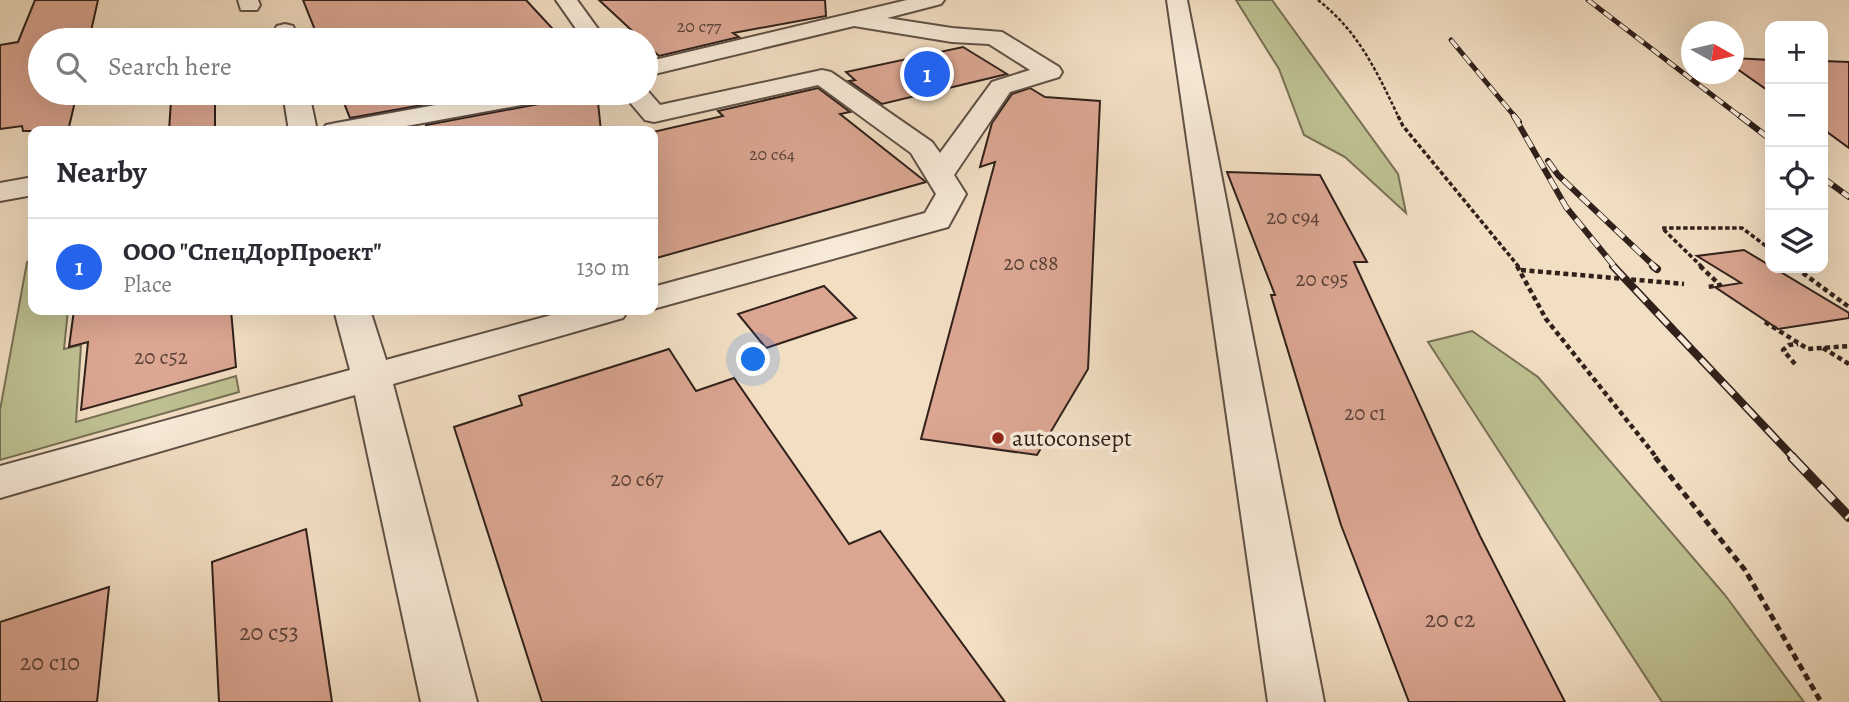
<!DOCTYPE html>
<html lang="en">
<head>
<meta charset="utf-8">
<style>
  :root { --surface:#fff; --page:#f7f7f7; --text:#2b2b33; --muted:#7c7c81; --line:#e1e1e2; --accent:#2563eb }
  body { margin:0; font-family:Alegreya,serif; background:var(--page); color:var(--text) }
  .controls { position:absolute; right:21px; top:21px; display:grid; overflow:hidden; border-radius:14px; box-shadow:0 7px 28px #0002 }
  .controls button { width:63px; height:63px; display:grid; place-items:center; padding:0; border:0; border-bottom:2px solid var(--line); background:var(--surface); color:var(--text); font:35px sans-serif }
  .compass { position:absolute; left:1681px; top:21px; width:63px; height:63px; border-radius:50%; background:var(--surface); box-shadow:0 7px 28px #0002; rotate:98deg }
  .you { position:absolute; left:754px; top:360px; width:24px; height:24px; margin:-18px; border:5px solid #fff; border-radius:50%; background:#1a73e8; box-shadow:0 0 0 10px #1a73e833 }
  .badge { display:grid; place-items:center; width:46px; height:46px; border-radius:50%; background:var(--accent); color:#fff; font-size:23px; font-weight:700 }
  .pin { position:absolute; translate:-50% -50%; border:4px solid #fff; box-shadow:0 2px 7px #0006 }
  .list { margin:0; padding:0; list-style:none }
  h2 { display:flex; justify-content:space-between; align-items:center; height:91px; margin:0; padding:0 28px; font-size:30px }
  h2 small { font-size:23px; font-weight:400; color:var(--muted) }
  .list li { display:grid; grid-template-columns:46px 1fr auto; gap:21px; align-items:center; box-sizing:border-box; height:98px; padding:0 28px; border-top:2px solid var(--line) }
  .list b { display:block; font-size:26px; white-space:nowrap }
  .list p { margin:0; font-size:23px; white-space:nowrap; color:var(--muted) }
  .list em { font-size:23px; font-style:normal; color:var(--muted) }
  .icon { flex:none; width:38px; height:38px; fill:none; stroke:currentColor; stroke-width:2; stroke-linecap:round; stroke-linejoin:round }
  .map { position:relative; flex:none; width:1849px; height:702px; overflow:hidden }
  .search { position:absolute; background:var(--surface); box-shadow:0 7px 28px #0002; left:28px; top:28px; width:630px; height:77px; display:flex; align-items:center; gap:18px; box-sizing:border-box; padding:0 24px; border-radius:38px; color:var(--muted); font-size:26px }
  .panel { position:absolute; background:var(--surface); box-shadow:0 7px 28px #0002; left:28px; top:126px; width:630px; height:189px; border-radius:14px }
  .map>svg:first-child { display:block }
  .green { fill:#bec091; stroke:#777056; stroke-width:2 }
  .building { fill:#dba692; stroke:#30211b; stroke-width:2 }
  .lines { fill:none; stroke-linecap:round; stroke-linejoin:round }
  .minor-casing { stroke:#605045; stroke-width:4 }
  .path-far3 { stroke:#30211b; stroke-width:2.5; stroke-dasharray:3.5 2; stroke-linecap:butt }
  .path-far2 { stroke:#30211b; stroke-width:3.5; stroke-dasharray:4.5 2.5; stroke-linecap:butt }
  .path-far1 { stroke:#30211b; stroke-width:4.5; stroke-dasharray:5 3.5; stroke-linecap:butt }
  .path { stroke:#30211b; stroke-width:5; stroke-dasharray:7 4.5; stroke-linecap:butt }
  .minor { fill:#f7ead8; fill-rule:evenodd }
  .rail-far3-casing { stroke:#30211b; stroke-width:5 }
  .rail-far2-casing { stroke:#30211b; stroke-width:6 }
  .rail-far1-casing { stroke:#30211b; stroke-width:8 }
  .rail-casing { stroke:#30211b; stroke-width:10 }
  .rail-far3 { stroke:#f7ead8; stroke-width:3.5; stroke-dasharray:10; stroke-linecap:butt }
  .rail-far2 { stroke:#f7ead8; stroke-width:4.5; stroke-dasharray:12; stroke-linecap:butt }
  .rail-far1 { stroke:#f7ead8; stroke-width:5; stroke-dasharray:16; stroke-linecap:butt }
  .rail { stroke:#f7ead8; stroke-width:7; stroke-dasharray:20; stroke-linecap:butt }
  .poi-dot { fill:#8f2418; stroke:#f7ead8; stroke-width:2.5 }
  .labels { text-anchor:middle; stroke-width:7; stroke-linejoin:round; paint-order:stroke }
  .far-number-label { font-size:18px; fill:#5b4239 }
  .number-label { font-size:21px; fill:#5b4239 }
  .poi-label { font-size:24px; fill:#30211b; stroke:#f7ead8; text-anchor:start }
  .near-number-label { font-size:24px; fill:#5b4239 }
</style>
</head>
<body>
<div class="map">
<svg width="1849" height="702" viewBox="0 0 1849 702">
  <rect width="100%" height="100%" fill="#f2dec3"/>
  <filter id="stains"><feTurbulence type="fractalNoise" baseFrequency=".00286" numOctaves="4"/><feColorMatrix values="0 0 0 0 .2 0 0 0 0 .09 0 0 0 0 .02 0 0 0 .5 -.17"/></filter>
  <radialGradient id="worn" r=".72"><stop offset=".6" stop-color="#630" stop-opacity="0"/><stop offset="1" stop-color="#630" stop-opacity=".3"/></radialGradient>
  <g class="green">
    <path d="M1236 0H1272L1398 174 1406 213 1345 157 1304 135 1279 69Z"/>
    <path d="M33 261V310H68L64 349 81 345 76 422 236 376 239 392 0 460V410L27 262Z"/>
    <path d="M1472 331 1538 377 1725 595 1804 702H1662L1428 342Z"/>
  </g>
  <g class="building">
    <path d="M35 0H98L89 40H40V93H77L68 131H23L22 126 0 129V45L18 42Z"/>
    <path d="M303 0H526L563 40H319Z"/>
    <path d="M599 0H825L826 16 733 33 739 37 659 56 646 44V40H642Z"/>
    <path d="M963 47 1007 74 882 104 849 81 855 80 846 72Z"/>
    <path d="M1733 58 1770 60V92L1733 66Z"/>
    <path d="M1823 61 1849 62V148L1823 129Z"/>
    <path d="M818 88 850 112 840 114 926 182 653 259V132L723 116 718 111Z"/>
    <path d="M1030 88 1045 97 1100 101 1088 369 1037 455 921 439 995 162 980 167 992 123 1012 94Z"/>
    <path d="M215 93V131H169L171 100Z"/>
    <path d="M340 93H489L350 118Z"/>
    <path d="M559 93H597L601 131H426V125L544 103 554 100Z"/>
    <path d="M1227 172 1320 175 1367 262H1354L1480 536 1565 702H1409L1341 525 1271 295H1275Z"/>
    <path d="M1744 250 1849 313V318L1778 329 1715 287 1741 283 1697 256Z"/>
    <path d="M824 286 856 318 766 348 738 314Z"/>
    <path d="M74 310H231L236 367 81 410 88 342 69 347Z"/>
    <path d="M669 349 696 391 734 378 849 544 880 531 1005 702H542L454 427 522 405 519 396Z"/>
    <path d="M306 529 332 702H219L212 562Z"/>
    <path d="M109 587 97 702H0V622Z"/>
  </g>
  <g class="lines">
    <defs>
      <g id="minor">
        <path d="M238 0H258L260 5 257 10H241Z"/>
        <path d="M556 0H577L606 40H584Z"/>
        <path d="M907 0H944L941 4 887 18 952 28 1002 32 1059 67 1062 72 1059 77 1010 92 954 175 966 194 948 227 653 309V287L925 213 936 194 911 153 818 85 654 122 645 120 622 93H646V89L660 105 822 70 831 72 932 142 940 153 992 82 1030 70 989 44 952 42 854 26 646 76V62Z"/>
        <path d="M1167 0H1187L1324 702H1268Z"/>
        <path d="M285 24 293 26 298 40H276L274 31 277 26Z"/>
        <path d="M283 93H309L317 131H289Z"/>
        <path d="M502 93H556L552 98 543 101 379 131H322L326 125 336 123Z"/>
        <path d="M33 177V195L0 201V183Z"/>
        <path d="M334 310H370L386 360 570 310H628L623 318 393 384 477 702H421L355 395 0 498V466L350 370Z"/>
      </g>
    </defs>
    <use href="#minor" class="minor-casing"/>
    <path class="path-far3" d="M1318 0C1359 32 1377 72 1399 118"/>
    <g class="path-far2">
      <path d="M1398 116 1403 126 1519 267"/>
      <path d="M1702 267 1662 228H1742L1770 249"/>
    </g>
    <g class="path-far1">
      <path d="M1517 266 1546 319 1657 458"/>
      <path d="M1700 266 1720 285 1708 287"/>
      <path d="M1796 268 1849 307"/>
      <path d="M1521 270 1684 284"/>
      <path d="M1765 322 1808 349 1849 346"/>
      <path d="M1823 348 1849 364"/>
      <path d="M1795 364 1783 350 1789 345 1798 344"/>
    </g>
    <path class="path" d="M1655 457 1745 570 1821 702"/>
    <use href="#minor" class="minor"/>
    <defs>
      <g id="rail-far3">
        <path d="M1588 0 1742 118"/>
        <path d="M1451 40 1516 118"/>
        <path d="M1513 114 1515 118"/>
      </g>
      <g id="rail-far2">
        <path d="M1514 116 1519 122"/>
        <path d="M1514 116 1566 207 1615 267"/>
        <path d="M1740 116 1770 139"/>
        <path d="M1548 161 1558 175 1655 267"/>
        <path d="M1823 178 1849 197"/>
      </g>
      <g id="rail-far1">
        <path d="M1613 266 1794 458"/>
        <path d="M1653 266 1657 269"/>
      </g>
      <path id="rail" d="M1792 457 1849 517"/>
    </defs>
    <use href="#rail-far3" class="rail-far3-casing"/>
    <use href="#rail-far2" class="rail-far2-casing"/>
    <use href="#rail-far1" class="rail-far1-casing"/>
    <use href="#rail" class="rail-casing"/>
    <use href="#rail-far3" class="rail-far3"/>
    <use href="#rail-far2" class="rail-far2"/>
    <use href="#rail-far1" class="rail-far1"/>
    <use href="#rail" class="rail"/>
  </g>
  <circle class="poi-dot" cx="998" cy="438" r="7"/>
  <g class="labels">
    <g class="far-number-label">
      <text x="699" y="32">20 с77</text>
      <text x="772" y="160">20 с64</text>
    </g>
    <g class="number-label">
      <text x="1293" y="224">20 с94</text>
      <text x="1031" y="270">20 с88</text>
      <text x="1322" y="286">20 с95</text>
      <text x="161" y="364">20 с52</text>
      <text x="1365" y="420">20 с1</text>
      <text x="637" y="486">20 с67</text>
    </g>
    <g class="poi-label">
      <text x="1012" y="446">autoconsept</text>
    </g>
    <g class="near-number-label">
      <text x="1450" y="627">20 с2</text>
      <text x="269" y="640">20 с53</text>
      <text x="50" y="670">20 с10</text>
    </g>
  </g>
  <rect width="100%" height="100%" filter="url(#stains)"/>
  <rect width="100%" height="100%" fill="url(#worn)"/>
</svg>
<div class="controls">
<button>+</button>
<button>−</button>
<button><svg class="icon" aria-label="locate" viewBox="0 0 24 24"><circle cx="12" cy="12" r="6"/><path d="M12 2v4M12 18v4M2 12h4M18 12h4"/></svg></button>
<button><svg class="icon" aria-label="layers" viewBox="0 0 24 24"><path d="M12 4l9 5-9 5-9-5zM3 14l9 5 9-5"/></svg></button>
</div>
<svg class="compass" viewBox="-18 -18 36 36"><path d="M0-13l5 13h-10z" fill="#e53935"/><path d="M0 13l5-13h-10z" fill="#7c7c81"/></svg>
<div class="you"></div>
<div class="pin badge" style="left:927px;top:74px">1</div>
<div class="search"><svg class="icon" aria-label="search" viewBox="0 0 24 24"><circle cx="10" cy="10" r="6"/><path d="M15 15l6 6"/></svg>Search here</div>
<section class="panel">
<h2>Nearby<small></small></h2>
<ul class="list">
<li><span class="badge">1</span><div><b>ООО &quot;СпецДорПроект&quot;</b><p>Place</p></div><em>130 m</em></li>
</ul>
</section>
</div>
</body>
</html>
